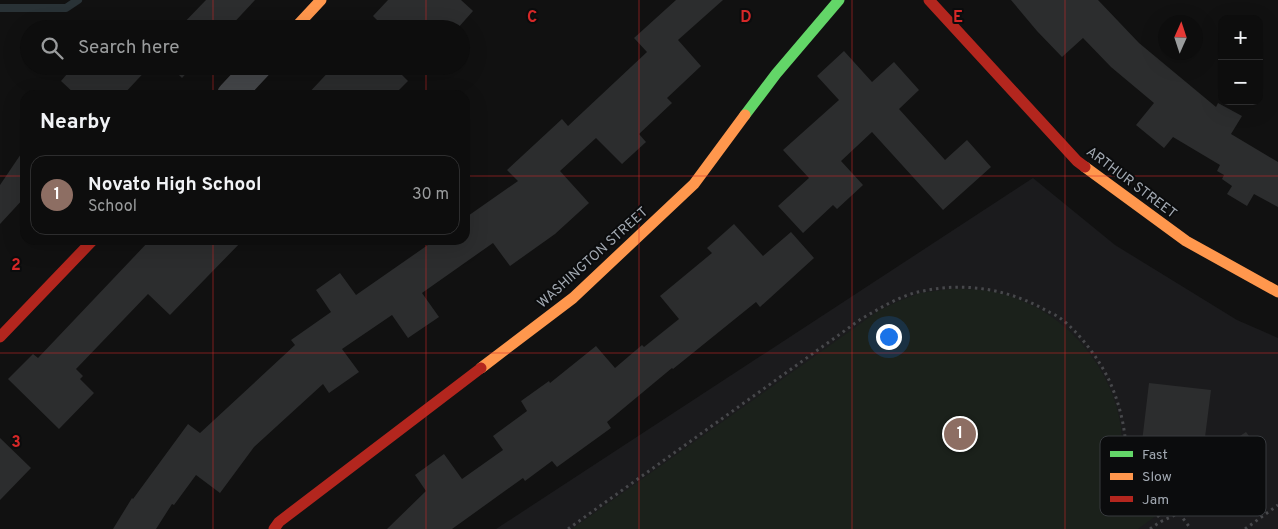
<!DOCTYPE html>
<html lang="en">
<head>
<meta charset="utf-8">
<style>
  :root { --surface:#0d0d0d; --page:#161616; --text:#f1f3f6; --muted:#9a9c9d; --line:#2d2d2e; --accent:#6f747a }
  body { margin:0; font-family:Overpass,sans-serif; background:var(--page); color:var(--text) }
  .controls { position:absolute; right:15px; top:15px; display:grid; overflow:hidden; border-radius:10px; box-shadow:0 5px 20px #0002 }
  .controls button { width:45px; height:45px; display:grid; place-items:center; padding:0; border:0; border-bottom:1px solid var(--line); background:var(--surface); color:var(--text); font:25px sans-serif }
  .compass { position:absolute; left:1158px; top:15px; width:45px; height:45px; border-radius:50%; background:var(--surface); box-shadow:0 5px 20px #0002; rotate:3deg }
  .you { position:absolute; left:888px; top:336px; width:18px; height:18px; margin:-12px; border:4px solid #fff; border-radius:50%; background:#1a73e8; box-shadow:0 0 0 8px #1a73e833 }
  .badge { display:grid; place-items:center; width:32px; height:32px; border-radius:50%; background:var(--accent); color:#fff; font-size:16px; font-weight:700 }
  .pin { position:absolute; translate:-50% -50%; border:2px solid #fff; box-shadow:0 1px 5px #0006 }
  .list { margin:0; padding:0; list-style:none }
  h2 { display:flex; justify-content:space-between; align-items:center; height:65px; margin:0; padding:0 20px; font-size:21px }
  h2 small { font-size:16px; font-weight:400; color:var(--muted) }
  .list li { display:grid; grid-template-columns:32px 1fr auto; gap:15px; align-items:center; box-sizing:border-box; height:80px; margin:0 10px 10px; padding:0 10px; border:1px solid var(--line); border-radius:15px }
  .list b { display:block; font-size:19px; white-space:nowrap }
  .list p { margin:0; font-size:16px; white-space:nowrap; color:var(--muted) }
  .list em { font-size:16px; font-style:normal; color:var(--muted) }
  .icon { flex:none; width:28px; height:28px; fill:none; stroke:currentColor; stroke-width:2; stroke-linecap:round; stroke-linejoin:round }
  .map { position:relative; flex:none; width:1278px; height:529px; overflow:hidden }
  .search { position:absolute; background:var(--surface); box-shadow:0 5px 20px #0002; left:20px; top:20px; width:450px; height:55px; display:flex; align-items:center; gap:12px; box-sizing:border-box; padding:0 18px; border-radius:28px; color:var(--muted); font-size:19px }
  .panel { position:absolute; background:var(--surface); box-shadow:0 5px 20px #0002; left:20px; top:90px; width:450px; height:155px; border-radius:15px }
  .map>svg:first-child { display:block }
  .built { fill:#1b1b1d }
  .green { fill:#1b211b }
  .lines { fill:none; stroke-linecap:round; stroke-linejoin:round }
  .stream { stroke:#293236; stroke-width:8 }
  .building { fill:#2c2d2e }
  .path { stroke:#47484b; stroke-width:3; stroke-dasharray:2.5 4; stroke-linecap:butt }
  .street { stroke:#45474a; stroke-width:28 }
  .fast { stroke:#63d668; stroke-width:11 }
  .slow { stroke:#ff974d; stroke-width:11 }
  .jam { stroke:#b3261e; stroke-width:11 }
  .grid { fill:none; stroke:#d62828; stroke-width:1; stroke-opacity:0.55 }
  .labels { text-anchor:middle; stroke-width:4; stroke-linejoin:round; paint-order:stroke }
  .street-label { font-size:14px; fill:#a2a9b2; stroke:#0b0c0d }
  .key { fill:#0b0c0d; stroke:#383b3f; stroke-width:1 }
  .key-label { font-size:14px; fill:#a2a9b2 }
  .grid-label { font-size:16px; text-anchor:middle; font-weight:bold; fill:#d62828; stroke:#0b0c0d; stroke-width:4; stroke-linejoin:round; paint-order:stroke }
</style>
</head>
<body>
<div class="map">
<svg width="1278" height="529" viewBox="0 0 1278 529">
  <rect width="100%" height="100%" fill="#111"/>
  <path class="built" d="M1033 178 1115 245 1237 320 1278 338V529H496Z"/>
  <path class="green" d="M950 289C966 289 983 289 999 293 1062 308 1112 364 1121 427 1122 441 1122 455 1121 469L1156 516 1138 529H572L878 311 899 301 920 293Z"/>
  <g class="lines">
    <path class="stream" d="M0 8H66L78 0"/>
  </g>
  <g class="building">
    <path d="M206 0H255L228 29H178Z"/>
    <path d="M388 0H461L473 11 457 29H386L373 16Z"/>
    <path d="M676 0H723L678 40 701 66 667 98 672 103 639 134 646 142 622 164 596 138 560 171 589 203 555 234 510 266 493 243 422 293 439 317 408 338 392 315 342 349 359 372 329 393 323 384 254 447 220 493 196 475 174 505 172 504 156 529H113L132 498 133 499 188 424 200 433 295 345 291 340 331 312 316 290 340 273 356 295 435 240H465V218L518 181 507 170 562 119 568 126 647 52 634 38Z"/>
    <path d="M1011 0H1098L1139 43 1216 107 1218 103 1242 116 1231 134 1278 162V207L1254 194 1247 206 1227 194 1232 186 1222 179 1224 175 1217 171 1220 165 1173 137 1164 148 1136 125 1154 103 1111 67 1083 38 1062 57 1037 31Z"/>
    <path d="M844 51 872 82 894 62 919 90 899 109 945 160 967 140 991 167 943 210 872 132 841 161 863 185 837 209 833 205 803 233 778 206 809 178 783 150 839 100 817 76Z"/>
    <path d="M74 66H150L123 95H76L61 81Z"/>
    <path d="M170 66H193L182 78Z"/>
    <path d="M334 66H393L408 81 394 95H307Z"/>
    <path d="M25 148V197L0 224V185Z"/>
    <path d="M734 224 763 256 791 232 814 258 760 307 756 302 673 369 672 368 607 422 611 428 557 467 552 461 525 481 523 478 452 529H387L426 491 415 475 444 454 462 479 503 450 493 436 527 411 521 401 549 381 550 383 596 346 615 368 642 345 644 347 679 319 660 296 712 253 707 248Z"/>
    <path d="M150 240H243L170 315 148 294 76 369 83 376 80 379 94 393 59 429 8 379 33 354 38 358Z"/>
    <path d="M1149 383 1211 390 1202 461 1246 432 1266 459 1240 477 1215 497 1178 446 1142 442Z"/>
    <path d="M0 438 31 468 0 500Z"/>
  </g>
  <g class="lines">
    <g class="path">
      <path d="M1178 468 1179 513 1191 529"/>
      <path d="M568 529 861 319C881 308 900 295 923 291 965 282 1009 289 1047 311 1051 313 1056 315 1060 318 1079 332 1099 359 1109 380 1119 402 1125 426 1126 449 1126 456 1124 462 1125 468 1126 475 1156 512 1162 521"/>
      <path d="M1150 529 1160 522 1179 513"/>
      <path d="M1245 529 1278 505"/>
    </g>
    <path class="street" d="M231 95 258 66"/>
    <path class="fast" d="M745 115 776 74 839 0"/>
    <g class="slow">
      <path d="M294 29 321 0"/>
      <path d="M1085 167 1186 241 1278 292"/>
      <path d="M481 368 573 298 694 184 745 115"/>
    </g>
    <g class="jam">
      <path d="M929 0 1077 161 1085 167"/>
      <path d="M0 337 93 240"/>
      <path d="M274 529 279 522 481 368"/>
    </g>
  </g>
  <path class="grid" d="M213 0V29M426 0V29M639 0V529M852 0V529M1065 0V529M213 66V95M426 66V95M0 176H25M465 176H1278M213 240V529M426 240V529M0 353H1278"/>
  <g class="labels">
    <g class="street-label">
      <text transform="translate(1132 182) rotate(37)" y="5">ARTHUR STREET</text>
      <text transform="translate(592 257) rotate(-42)" y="5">WASHINGTON STREET</text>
    </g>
  </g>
  <rect x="1100" y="436" width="166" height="80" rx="8" class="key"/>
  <rect x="1110" y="451" width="23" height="6" fill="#63d668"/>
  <rect x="1110" y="473" width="23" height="7" fill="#ff974d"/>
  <rect x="1110" y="496" width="23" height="6" fill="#b3261e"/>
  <g class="key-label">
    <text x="1142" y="459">Fast</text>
    <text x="1142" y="481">Slow</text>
    <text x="1142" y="504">Jam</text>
  </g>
  <g class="grid-label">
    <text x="532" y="22">C</text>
    <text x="746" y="22">D</text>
    <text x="958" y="22">E</text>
    <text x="16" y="270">2</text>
    <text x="16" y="447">3</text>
  </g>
</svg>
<div class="controls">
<button>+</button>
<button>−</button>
</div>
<svg class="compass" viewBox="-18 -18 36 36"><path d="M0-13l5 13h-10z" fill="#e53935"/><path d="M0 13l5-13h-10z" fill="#9a9c9d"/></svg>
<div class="you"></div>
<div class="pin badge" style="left:960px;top:434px;background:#8d6e63">1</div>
<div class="search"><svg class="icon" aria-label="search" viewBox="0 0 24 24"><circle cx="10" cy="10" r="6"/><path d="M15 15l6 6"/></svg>Search here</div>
<section class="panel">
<h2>Nearby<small></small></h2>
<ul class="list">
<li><span class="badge" style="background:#8d6e63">1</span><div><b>Novato High School</b><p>School</p></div><em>30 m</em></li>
</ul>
</section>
</div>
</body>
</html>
